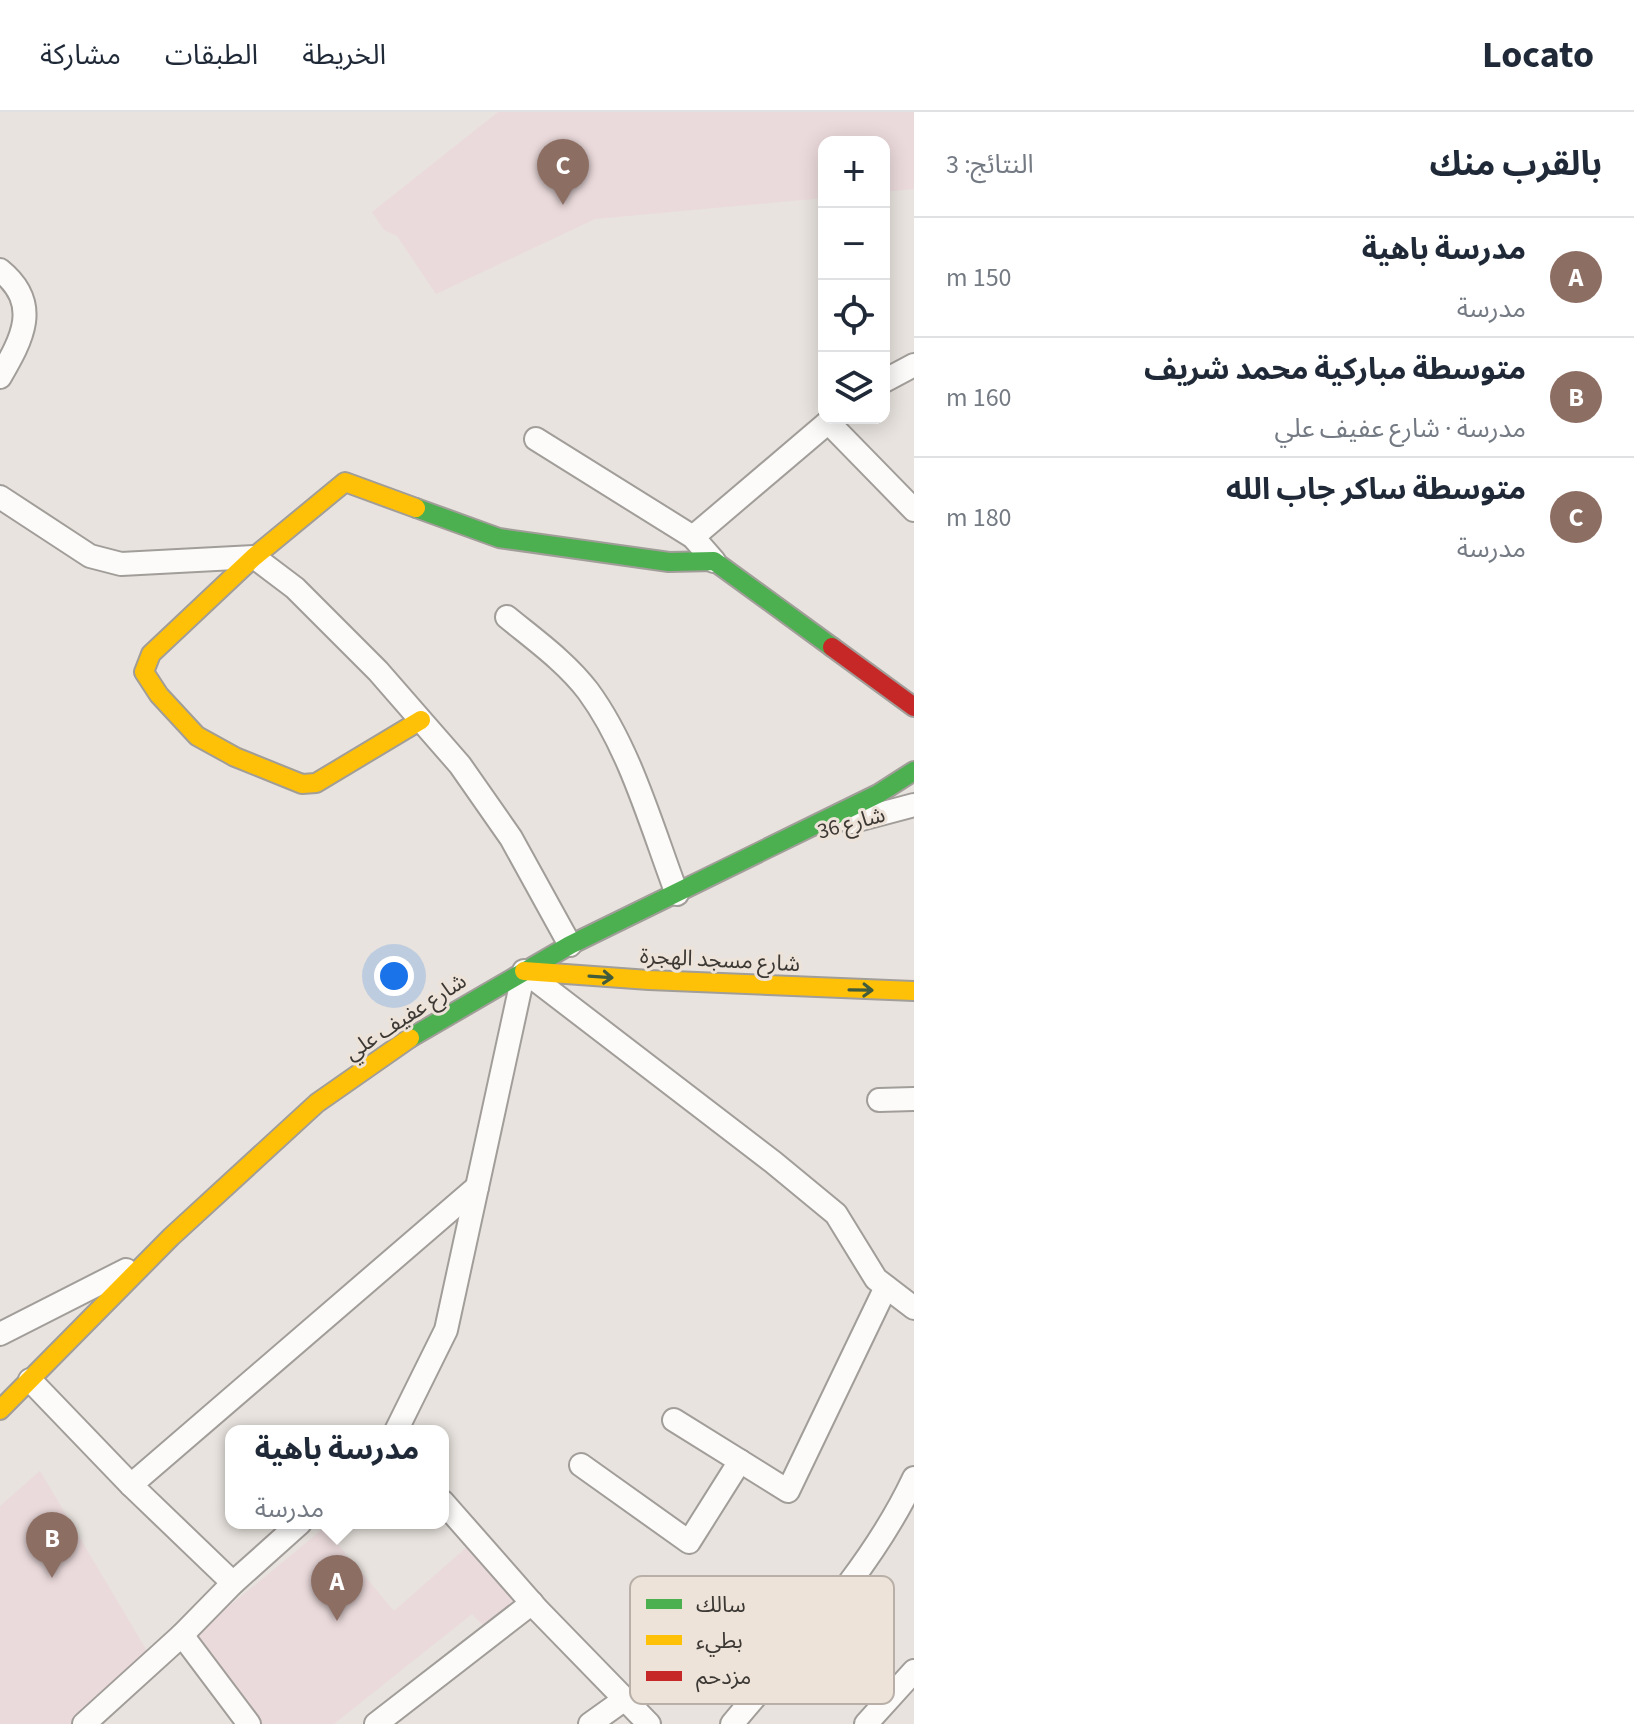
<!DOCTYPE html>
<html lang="ar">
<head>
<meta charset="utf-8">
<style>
  :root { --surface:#fff; --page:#f2f2f3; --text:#1f2937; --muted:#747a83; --line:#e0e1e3; --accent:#db2777 }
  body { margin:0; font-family:"Source Sans 3","Noto Sans Arabic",sans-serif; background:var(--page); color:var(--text); direction:rtl }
  .controls { position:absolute; right:24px; top:24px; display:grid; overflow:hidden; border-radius:16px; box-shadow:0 4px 20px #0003 }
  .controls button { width:72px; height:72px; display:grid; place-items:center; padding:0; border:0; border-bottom:2px solid var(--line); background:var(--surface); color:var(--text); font:40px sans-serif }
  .you { position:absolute; left:394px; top:864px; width:28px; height:28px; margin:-20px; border:6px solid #fff; border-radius:50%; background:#1a73e8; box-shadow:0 0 0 12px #1a73e833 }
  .badge { display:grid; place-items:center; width:52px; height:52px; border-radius:50%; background:var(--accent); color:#fff; font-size:26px; font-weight:700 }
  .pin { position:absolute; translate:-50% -66px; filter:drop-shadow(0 2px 4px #0008) }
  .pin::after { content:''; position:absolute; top:42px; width:28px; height:24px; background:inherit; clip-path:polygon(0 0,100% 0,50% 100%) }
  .popup { position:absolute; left:225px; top:1313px; width:224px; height:104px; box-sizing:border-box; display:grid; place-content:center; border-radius:16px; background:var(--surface); filter:drop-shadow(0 2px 6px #0005); font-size:26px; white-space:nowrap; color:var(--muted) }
  .popup b { font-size:30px; color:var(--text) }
  .popup::after { content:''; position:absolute; left:50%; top:100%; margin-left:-16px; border:16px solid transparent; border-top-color:var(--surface) }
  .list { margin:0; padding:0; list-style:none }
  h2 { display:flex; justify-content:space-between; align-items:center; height:104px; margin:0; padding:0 32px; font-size:34px }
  h2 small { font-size:26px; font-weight:400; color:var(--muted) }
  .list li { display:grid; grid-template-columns:52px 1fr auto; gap:24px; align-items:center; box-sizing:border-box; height:120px; padding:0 32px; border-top:2px solid var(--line) }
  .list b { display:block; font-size:30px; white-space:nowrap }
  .list p { margin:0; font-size:26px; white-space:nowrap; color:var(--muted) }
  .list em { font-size:26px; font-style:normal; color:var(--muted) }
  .icon { flex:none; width:44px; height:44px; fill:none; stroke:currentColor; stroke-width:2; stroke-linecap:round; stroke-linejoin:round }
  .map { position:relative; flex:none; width:914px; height:1612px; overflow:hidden; direction:ltr }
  header { display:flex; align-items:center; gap:48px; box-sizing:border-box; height:112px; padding:0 40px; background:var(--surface); border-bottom:2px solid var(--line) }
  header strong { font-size:38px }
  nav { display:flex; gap:44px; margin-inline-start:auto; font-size:28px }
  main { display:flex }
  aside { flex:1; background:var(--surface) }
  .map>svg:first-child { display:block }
  .education { fill:#ebdadc }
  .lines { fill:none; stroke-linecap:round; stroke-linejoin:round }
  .street-casing { stroke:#a19d99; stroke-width:26 }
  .fast-casing { stroke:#a19d99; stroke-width:22 }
  .slow-casing { stroke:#a19d99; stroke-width:22 }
  .jam-casing { stroke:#a19d99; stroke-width:22 }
  .street { stroke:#fcfbfa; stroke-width:22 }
  .fast { stroke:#4caf50; stroke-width:18 }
  .slow { stroke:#ffc107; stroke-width:18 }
  .jam { stroke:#c62828; stroke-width:18 }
  .oneway { stroke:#415c3c }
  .labels { text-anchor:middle; stroke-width:6; stroke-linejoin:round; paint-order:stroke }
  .street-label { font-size:22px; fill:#3c3834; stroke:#ede3d9 }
  .key { fill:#ede3d9; stroke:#b8b0a8; stroke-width:2 }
  .key-label { font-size:22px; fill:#3c3834 }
</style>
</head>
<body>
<header>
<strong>Locato</strong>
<nav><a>الخريطة</a><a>الطبقات</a><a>مشاركة</a></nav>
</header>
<main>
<aside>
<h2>بالقرب منك<small>النتائج: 3</small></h2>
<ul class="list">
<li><span class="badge" style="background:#8d6e63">A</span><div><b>مدرسة باهية</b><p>مدرسة</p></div><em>150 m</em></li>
<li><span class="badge" style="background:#8d6e63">B</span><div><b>متوسطة مباركية محمد شريف</b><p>مدرسة · شارع عفيف علي</p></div><em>160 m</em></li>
<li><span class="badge" style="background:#8d6e63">C</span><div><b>متوسطة ساكر جاب الله</b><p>مدرسة</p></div><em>180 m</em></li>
</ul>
</aside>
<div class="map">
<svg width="914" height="1612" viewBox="0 0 914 1612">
  <rect width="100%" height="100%" fill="#e8e3de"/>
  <g class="education">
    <path d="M498 0H914V77L884 80V30H824V86L595 107 436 182 397 124 384 118 372 100Z"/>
    <path d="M40 1359 147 1539 70 1612H0V1394Z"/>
    <path d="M324 1416 394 1499 469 1433 516 1488 486 1516 472 1502 334 1612H255L182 1533Z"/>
  </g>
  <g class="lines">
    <defs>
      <g id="street">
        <path d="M0 158C42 192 22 227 0 265"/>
        <path d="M884 269 914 253"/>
        <path d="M828 310 914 398"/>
        <path d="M536 327 693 425 714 449"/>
        <path d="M0 385 90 444 121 452 254 445 295 476 378 559 460 653 511 726 570 833"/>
        <path d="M693 425 833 306"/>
        <path d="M507 505C535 528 566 550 588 579 630 636 652 716 677 782"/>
        <path d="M850 710 914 693"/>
        <path d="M879 988 914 987"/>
        <path d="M0 1222 126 1158"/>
        <path d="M30 1268 131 1373 233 1471"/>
        <path d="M674 1308 788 1379 886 1175"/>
        <path d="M396 1319 446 1218 524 859 773 1050 836 1102 876 1167 914 1196"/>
        <path d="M581 1353 689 1430 740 1349"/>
        <path d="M131 1373 477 1075"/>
        <path d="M443 1390 538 1498 649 1612"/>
        <path d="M182 1523 233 1471 300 1411"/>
        <path d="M84 1612 182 1523 249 1612"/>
        <path d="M376 1612 532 1491"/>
        <path d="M590 1612 625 1587"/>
        <path d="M732 1612C797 1534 871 1458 914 1366"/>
        <path d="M866 1612 914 1559"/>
      </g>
      <g id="fast">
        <path d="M416 396 499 426 669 450 714 449 832 535"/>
        <path d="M410 926 570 833 878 682 914 659"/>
      </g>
      <g id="slow">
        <path d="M416 396 345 370 254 445 151 542 144 560 159 583 197 624 235 645 302 672 316 671 421 608"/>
        <path d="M524 859 649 868 914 879"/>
        <path d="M0 1298 171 1125 317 991 410 926"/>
      </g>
      <path id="jam" d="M832 535 914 595"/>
    </defs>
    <use href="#street" class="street-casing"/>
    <use href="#fast" class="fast-casing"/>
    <use href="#slow" class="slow-casing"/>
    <use href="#jam" class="jam-casing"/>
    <use href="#street" class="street"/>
    <use href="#fast" class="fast"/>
    <use href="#slow" class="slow"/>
    <use href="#jam" class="jam"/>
  </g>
  <defs><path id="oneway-shaft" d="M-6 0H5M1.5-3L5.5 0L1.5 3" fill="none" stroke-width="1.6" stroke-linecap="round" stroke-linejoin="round" transform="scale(2)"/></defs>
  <g class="oneway">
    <use href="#oneway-shaft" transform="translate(601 865) rotate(4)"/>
    <use href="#oneway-shaft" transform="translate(861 878) rotate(1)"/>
  </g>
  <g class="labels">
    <g class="street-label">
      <text transform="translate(851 710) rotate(-15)" y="8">شارع 36</text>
      <text transform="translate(720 847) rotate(3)" y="8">شارع مسجد الهجرة</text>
      <text transform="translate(405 904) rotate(-33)" y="8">شارع عفيف علي</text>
    </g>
  </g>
  <rect x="630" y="1464" width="264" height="128" rx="12" class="key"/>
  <rect x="646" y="1487" width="36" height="10" fill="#4caf50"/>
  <rect x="646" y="1523" width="36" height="10" fill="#ffc107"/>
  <rect x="646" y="1559" width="36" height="10" fill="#c62828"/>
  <g class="key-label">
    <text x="696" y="1500">سالك</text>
    <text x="696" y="1536">بطيء</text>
    <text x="696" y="1572">مزدحم</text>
  </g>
</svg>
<div class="controls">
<button>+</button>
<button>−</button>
<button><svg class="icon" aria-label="locate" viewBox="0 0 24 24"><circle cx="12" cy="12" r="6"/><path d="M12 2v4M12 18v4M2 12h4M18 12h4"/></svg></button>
<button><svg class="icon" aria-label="layers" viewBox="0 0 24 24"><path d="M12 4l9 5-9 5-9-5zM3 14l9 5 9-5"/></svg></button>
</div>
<div class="you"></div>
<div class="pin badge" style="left:337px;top:1509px;background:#8d6e63">A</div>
<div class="popup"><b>مدرسة باهية</b>مدرسة</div>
<div class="pin badge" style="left:52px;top:1466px;background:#8d6e63">B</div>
<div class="pin badge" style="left:563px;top:93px;background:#8d6e63">C</div>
</div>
</main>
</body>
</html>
